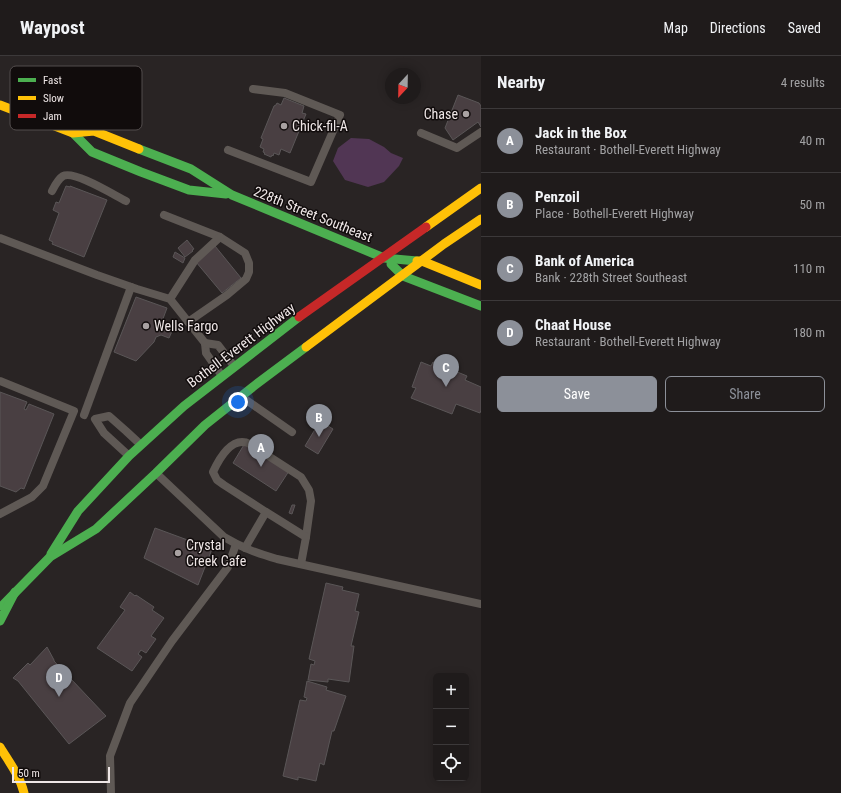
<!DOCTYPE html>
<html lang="en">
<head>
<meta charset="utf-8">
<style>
  :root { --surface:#1f1b1b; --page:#2c2828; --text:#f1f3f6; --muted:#a1a1a3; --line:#3c393a; --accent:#8c9099 }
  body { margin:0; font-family:"Roboto Condensed",sans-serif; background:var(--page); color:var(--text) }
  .controls { position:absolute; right:12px; bottom:12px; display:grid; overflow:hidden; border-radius:6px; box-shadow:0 2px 10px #0003 }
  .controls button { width:36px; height:36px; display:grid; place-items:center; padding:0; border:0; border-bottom:1px solid var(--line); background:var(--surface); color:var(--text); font:20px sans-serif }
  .compass { position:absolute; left:385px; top:12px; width:36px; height:36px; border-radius:50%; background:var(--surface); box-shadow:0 2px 10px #0003; rotate:202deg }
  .scale { position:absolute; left:12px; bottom:10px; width:98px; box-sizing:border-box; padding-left:4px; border:2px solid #eee6e6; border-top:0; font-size:11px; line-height:14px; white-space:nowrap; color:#eee6e6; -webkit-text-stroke:3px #110c0c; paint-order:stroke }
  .you { position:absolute; left:238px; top:346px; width:14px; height:14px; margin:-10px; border:3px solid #fff; border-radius:50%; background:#1a73e8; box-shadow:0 0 0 6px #1a73e833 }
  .badge { display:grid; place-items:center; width:26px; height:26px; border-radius:50%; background:var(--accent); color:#fff; font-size:13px; font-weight:700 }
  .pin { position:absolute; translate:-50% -33px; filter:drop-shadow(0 1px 2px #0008) }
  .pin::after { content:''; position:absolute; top:21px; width:14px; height:12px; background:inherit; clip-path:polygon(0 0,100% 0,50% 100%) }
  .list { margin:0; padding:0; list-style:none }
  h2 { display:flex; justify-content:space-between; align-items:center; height:52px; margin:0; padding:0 16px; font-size:17px }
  h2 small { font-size:13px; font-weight:400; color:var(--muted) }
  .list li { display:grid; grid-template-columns:26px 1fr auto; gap:12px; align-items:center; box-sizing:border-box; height:64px; padding:0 16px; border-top:1px solid var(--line) }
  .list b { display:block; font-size:15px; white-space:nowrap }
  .list p { margin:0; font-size:13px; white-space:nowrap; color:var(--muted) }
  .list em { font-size:13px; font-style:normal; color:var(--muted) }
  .actions { display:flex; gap:8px; padding:12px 16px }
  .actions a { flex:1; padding:9px 0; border:1px solid var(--accent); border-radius:6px; text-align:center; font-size:14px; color:var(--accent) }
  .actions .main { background:var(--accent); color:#fff }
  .icon { flex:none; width:22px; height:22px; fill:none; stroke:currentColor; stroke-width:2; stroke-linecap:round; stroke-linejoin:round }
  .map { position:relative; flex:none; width:481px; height:737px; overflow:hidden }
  header { display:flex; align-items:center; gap:24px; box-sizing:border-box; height:56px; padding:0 20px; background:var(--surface); border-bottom:1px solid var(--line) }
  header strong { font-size:19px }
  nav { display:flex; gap:22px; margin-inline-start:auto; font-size:14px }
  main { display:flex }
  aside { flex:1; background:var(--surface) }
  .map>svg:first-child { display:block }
  .water { fill:#513654 }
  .building { fill:#493f42; stroke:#5a5657 }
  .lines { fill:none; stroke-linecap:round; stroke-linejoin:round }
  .lane { stroke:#5f5955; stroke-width:8 }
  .fast { stroke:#4caf50; stroke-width:9 }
  .slow { stroke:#ffc107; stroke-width:9 }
  .jam { stroke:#c62828; stroke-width:9 }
  .poi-dot { fill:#a9a2a2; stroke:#110c0c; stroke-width:1.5 }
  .labels { text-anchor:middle; stroke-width:3; stroke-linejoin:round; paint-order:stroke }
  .poi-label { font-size:14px; fill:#eee6e6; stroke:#110c0c; text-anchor:start }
  .street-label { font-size:14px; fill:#eee6e6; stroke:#110c0c }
  .key { fill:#110c0c; stroke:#534d4d; stroke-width:1 }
  .key-label { font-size:11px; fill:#eee6e6 }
</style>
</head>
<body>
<header>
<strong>Waypost</strong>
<nav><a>Map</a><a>Directions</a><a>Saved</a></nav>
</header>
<main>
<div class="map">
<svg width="481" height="737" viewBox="0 0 481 737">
  <rect width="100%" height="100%" fill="#292424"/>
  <path class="water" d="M351 82 369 83 384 91 391 97 403 102 399 110 384 126 368 131 345 124 333 105 338 92Z"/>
  <g class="building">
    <path d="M458 39 479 47 481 50V71L478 66 453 84 445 72Z"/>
    <path d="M284 42 304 50 302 57 306 58 290 97 281 93 279 99 274 97 273 100 272 99 271 101 264 98 265 97 263 96 264 93 260 91 263 83 261 82 274 50 276 49 277 47 281 49Z"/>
    <path d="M66 130 70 131V130L107 144 84 201 52 188 53 186 49 184 59 157 53 154 56 146 59 147Z"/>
    <path d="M187 184 194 193 192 194 193 195 185 201 178 192Z"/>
    <path d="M215 190 241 222 222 237 196 206Z"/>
    <path d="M175 196 185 202 183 207 173 201Z"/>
    <path d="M136 241 167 252 161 268 173 273 169 282 161 279 156 281 154 286 136 305 114 296Z"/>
    <path d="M421 306 431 310 433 306 467 320 465 324 481 331V354L480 357 456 348 452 358 411 342 416 332 412 331Z"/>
    <path d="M0 336 27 346 24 353 26 354 29 348 54 358 24 433 21 432 16 436 0 430Z"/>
    <path d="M320 365 333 373 318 398 305 390Z"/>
    <path d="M245 387 264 396 289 415 276 435 233 407Z"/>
    <path d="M292 449H295L292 458 289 457Z"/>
    <path d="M155 472 212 493 198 529 144 502Z"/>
    <path d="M326 527 343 531 342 534 359 538 355 555 359 556 351 590H354L349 626 328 623V626L308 624 311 608 314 609 315 605 309 603Z"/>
    <path d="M130 536 135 540 136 539 154 551 152 554 164 562 151 580 156 583 146 597 141 594 138 598 142 601 132 615 97 592 125 554 120 551Z"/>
    <path d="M47 591 54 604V605L106 660 69 688 18 625 13 622 28 607 30 609Z"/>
    <path d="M307 625 327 631 326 634 346 640 334 675H332L324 709 320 707 316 725 298 721V724L283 720 300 644 306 645 307 642 304 641Z"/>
  </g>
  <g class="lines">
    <g class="lane">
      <path d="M421 77 457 92 481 76"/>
      <path d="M228 94 311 126 340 59 285 37 253 33"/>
      <path d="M52 135C55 129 58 123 63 120 74 114 114 139 126 145"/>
      <path d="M164 159 220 181 245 197 249 207V216L246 223 227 239 188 266"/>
      <path d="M0 182 97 219 137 233 170 243 205 287 206 297 222 320"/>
      <path d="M170 243 195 204 220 181"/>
      <path d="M205 287 218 289 234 310"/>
      <path d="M0 325 74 355 43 430 32 441 0 458"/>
      <path d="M242 341 292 376"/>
      <path d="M84 359 131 231"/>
      <path d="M128 399 104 377 95 363 109 360 126 375 140 388"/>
      <path d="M270 401 301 421 309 434 311 445 306 481"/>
      <path d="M157 418 224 481C242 492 257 497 277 503L481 548"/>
      <path d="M266 456 306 481 301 508"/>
      <path d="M245 492 266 456 224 429 217 424 213 416C219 403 232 379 250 388 254 390 259 394 263 397"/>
      <path d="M111 737 110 700 130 647 172 585 228 511 236 488"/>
    </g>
    <g class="fast">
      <path d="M73 77 92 96 141 116 189 134 226 138"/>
      <path d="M139 93 191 113 232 139 384 202 417 205"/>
      <path d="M391 208 403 220 481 250"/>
      <path d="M51 498 78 455 129 400 184 350 299 261"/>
      <path d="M2 550 50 501 96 473 156 417 205 369 254 330 306 291"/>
      <path d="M0 565 15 536"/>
    </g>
    <g class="slow">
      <path d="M0 49 73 77 94 75 139 93"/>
      <path d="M426 171 481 132"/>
      <path d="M417 205H422L481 229"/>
      <path d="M306 291 444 188 481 163"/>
      <path d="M0 691C9 706 20 720 24 737"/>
    </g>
    <path class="jam" d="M299 261 426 171"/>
  </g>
  <g class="poi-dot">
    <circle cx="466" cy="58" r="4"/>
    <circle cx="284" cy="70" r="4"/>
    <circle cx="146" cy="270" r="4"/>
    <circle cx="178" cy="497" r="4"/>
  </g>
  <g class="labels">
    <g class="poi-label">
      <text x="458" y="63" text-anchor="end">Chase</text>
      <text x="292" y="75">Chick-fil-A</text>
      <text x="154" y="275">Wells Fargo</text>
      <text x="186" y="494">Crystal<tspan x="186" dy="16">Creek Cafe</tspan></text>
    </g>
    <g class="street-label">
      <text transform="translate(313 158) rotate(22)" y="5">228th Street Southeast</text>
      <text transform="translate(241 289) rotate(-37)" y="5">Bothell-Everett Highway</text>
    </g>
  </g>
  <rect x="10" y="10" width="132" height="64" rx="6" class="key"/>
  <rect x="18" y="22" width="18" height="4" fill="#4caf50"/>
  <rect x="18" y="40" width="18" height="4" fill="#ffc107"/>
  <rect x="18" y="58" width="18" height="4" fill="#c62828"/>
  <g class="key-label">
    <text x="43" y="28">Fast</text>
    <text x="43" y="46">Slow</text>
    <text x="43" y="64">Jam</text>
  </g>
</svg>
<div class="controls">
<button>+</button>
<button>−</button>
<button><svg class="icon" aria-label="locate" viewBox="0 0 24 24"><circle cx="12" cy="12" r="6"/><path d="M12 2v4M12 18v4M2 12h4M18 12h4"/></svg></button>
</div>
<svg class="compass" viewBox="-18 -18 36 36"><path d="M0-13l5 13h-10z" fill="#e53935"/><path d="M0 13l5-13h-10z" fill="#a1a1a3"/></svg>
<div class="scale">50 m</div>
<div class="you"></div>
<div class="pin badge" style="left:261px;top:411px">A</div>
<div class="pin badge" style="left:319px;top:381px">B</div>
<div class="pin badge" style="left:446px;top:331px">C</div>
<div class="pin badge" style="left:59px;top:641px">D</div>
</div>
<aside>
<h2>Nearby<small>4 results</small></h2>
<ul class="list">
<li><span class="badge">A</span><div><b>Jack in the Box</b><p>Restaurant · Bothell-Everett Highway</p></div><em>40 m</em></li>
<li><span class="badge">B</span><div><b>Penzoil</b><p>Place · Bothell-Everett Highway</p></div><em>50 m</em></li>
<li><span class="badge">C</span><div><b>Bank of America</b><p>Bank · 228th Street Southeast</p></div><em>110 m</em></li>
<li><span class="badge">D</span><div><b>Chaat House</b><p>Restaurant · Bothell-Everett Highway</p></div><em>180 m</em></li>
</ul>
<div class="actions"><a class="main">Save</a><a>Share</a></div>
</aside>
</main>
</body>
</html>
